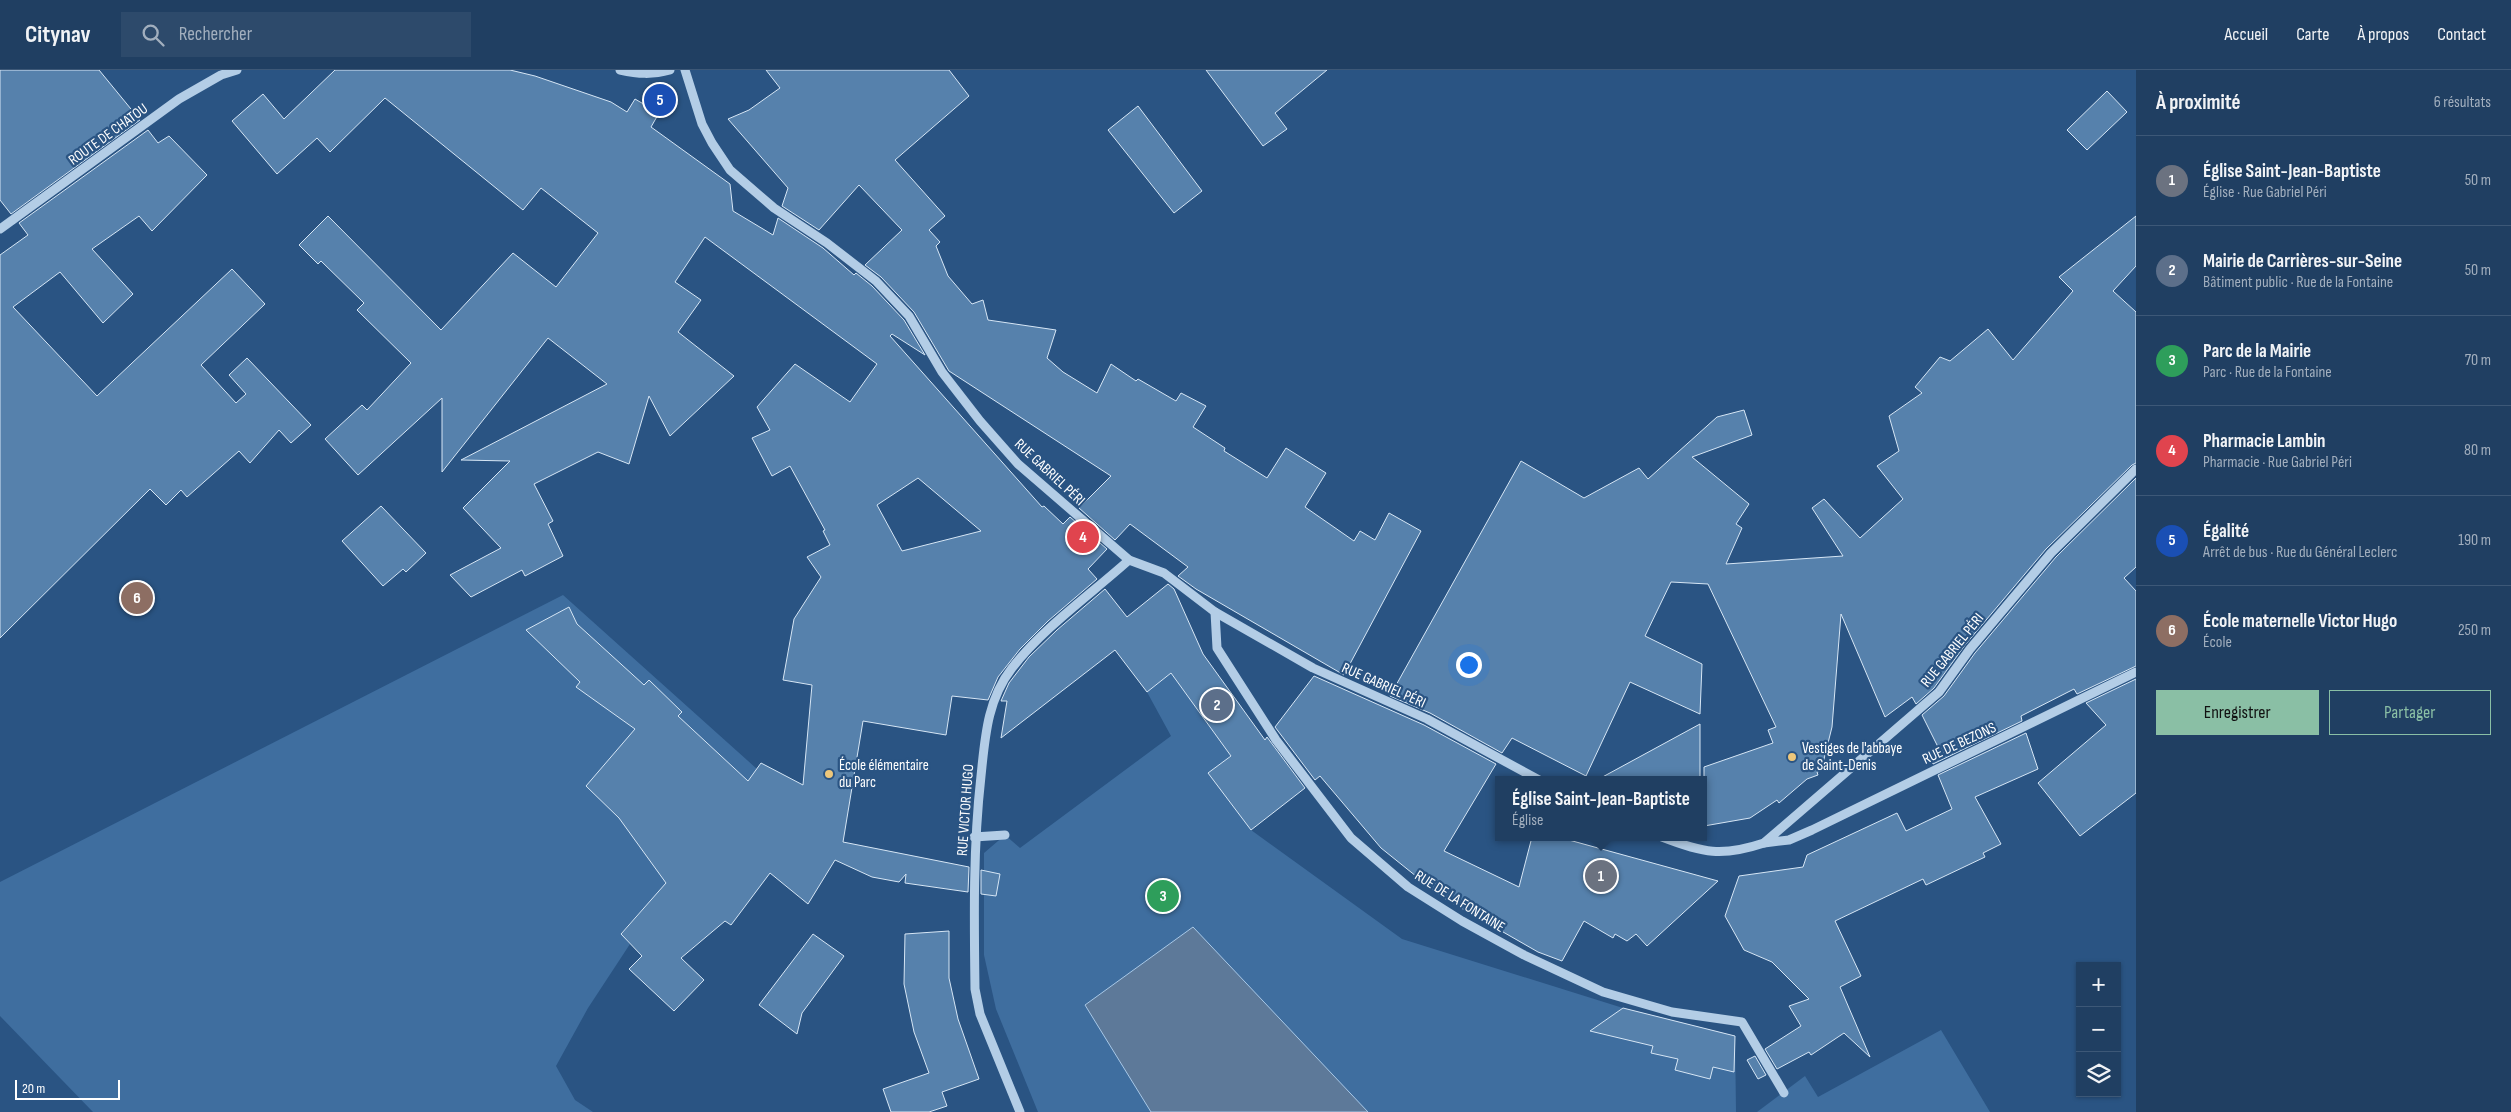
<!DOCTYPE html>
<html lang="fr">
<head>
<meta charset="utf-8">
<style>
  :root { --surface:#203f62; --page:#2d4a6b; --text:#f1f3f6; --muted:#a2afbe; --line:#3d5877; --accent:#8abfa5 }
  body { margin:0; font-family:"Sofia Sans Condensed",sans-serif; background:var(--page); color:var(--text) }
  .controls { position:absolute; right:15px; bottom:15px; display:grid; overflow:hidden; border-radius:0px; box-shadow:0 1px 4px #0004 }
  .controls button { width:45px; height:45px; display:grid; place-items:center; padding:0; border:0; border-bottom:1px solid var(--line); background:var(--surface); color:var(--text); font:25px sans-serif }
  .scale { position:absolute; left:15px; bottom:12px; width:105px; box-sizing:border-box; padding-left:5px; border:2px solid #fff; border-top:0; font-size:14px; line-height:18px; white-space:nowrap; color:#fff; -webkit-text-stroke:4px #2a5483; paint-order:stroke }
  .you { position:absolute; left:1468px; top:594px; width:18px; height:18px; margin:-12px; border:4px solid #fff; border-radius:50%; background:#1a73e8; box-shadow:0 0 0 8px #1a73e833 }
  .badge { display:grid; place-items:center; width:32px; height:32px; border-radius:50%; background:var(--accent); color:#fff; font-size:16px; font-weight:700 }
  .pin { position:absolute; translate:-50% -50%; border:2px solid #fff; box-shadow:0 1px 5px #0006 }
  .popup { position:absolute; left:1495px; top:706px; width:212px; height:65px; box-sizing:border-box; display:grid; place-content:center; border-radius:0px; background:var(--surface); filter:drop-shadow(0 1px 4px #0005); font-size:16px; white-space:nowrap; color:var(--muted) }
  .popup b { font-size:19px; color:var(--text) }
  .popup::after { content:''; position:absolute; left:50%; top:100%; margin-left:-10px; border:10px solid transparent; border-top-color:var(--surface) }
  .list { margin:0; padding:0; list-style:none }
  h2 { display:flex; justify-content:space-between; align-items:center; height:65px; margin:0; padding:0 20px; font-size:21px }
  h2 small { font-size:16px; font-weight:400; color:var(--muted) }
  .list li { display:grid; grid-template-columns:32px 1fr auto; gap:15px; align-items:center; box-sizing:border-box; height:90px; padding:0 20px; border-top:1px solid var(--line) }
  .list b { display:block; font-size:19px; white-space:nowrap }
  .list p { margin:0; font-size:16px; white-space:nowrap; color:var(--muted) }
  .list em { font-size:16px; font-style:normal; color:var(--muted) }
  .actions { display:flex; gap:10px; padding:15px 20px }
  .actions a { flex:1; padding:11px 0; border:1px solid var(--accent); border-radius:0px; text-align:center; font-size:18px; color:var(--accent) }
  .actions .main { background:var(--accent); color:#111 }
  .icon { flex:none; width:28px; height:28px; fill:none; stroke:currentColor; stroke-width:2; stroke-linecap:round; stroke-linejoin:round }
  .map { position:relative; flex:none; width:2136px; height:1042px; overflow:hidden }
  header { display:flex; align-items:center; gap:30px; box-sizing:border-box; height:70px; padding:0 25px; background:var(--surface); border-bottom:1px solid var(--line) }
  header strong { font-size:24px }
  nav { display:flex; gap:28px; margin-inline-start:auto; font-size:18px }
  .search { width:350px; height:45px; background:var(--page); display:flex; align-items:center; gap:12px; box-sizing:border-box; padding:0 18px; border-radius:0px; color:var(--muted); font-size:19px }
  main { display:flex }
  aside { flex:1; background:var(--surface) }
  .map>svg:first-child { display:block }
  .green { fill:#3f6e9f }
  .water { fill:#5d7999; stroke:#a8c8e7 }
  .building { fill:#5681ac; stroke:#d6e6f5; fill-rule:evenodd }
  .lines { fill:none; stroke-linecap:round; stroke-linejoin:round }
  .minor { stroke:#b3cde6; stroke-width:9 }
  .poi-dot { fill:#edc77b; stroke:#2a5483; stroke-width:2 }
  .labels { text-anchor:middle; stroke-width:4.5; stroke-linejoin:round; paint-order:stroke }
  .street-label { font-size:15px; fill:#fff; stroke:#2a5483 }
  .poi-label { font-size:15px; fill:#fff; stroke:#2a5483; text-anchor:start }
</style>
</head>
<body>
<header>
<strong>Citynav</strong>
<div class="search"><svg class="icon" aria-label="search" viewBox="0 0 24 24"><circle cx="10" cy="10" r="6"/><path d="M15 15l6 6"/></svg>Rechercher</div>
<nav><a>Accueil</a><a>Carte</a><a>À propos</a><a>Contact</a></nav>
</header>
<main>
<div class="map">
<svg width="2136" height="1042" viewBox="0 0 2136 1042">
  <rect width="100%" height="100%" fill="#2a5483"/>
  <g class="green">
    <path d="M563 525 757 699 657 837 651 830 621 863 630 874 588 938 556 996 575 1030 593 1042H93L0 946V812Z"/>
    <path d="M1171 603 1231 686 1209 703 1251 760 1402 869 1623 938 1735 966 1736 1042H1038L996 939 984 885V783L1005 765 1020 778 1171 666 1147 622Z"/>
    <path d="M1941 960 1990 1042H1757L1805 1006 1818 1027Z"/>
  </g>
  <path class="water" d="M1193 857 1368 1042H1151L1085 935Z"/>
  <g class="building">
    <path d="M0 0H99L140 50 11 144 0 130Z"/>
    <path d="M335 0H510L535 6 611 32 627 42 635 29 659 43 651 57 730 114 733 141 773 165 778 148 823 178 854 205 856 203 872 216 904 250 925 285 892 264 890 266 1042 437 1044 436 1063 454 1070 447 1107 479 1088 499 1097 509 1048 551 1020 579 998 607 988 630 952 626 946 665 863 651 843 772 969 797 968 822 905 813 906 804 899 812 872 807 835 790 808 834 770 803 731 855 725 851 681 888 704 910 674 941 629 899 642 886 621 864 666 813 619 748 586 716 635 659 576 617 580 612 526 560 569 537 577 554 644 615 649 610 682 642 678 646 748 711 761 693 803 715 812 615 783 610 794 549 821 507 807 487 830 475 823 461 825 460 790 396 772 406 752 368 770 360 757 337 795 294 850 332 877 294 705 167 675 212 701 230 678 262 734 306 670 366 649 326 629 394 598 382 534 414 553 451 548 454 563 486 525 506 522 500 471 527 450 505 501 478 463 438 510 391 461 390 607 314 548 268 442 402V328L358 405 325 369 362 335 367 340 411 293 357 240 364 233 321 191 318 194 299 175 328 146 441 260 513 183 556 217 598 163 541 118 523 140 385 28 330 82 317 68 277 104 232 51 263 24 284 49ZM918 408 981 461 902 481 877 435Z"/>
    <path d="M766 0H949L969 26 895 90 945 146 929 160 940 172 936 176 948 206 972 234 983 230 988 250 1056 260 1047 288 1063 302 1097 323 1111 294 1136 311 1138 309 1176 331 1181 323 1206 336 1193 357 1225 378 1224 381 1267 408 1286 378 1326 403 1305 437 1354 471 1360 461 1375 470 1389 443 1421 461 1344 605 1196 519 1178 506 1188 497 1130 454 1115 470 1079 438 1111 406 949 301 914 242 881 207 865 195 902 160 859 115 819 160 782 136 788 118 728 49 749 40 780 18Z"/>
    <path d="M1206 0H1327L1275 43 1287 59 1263 76Z"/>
    <path d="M2107 21 2127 42 2087 80 2067 60Z"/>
    <path d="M1138 36 1202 121 1174 143 1108 60Z"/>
    <path d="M148 60 158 73 169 66 207 105 152 161 139 146 92 179 133 224 103 253 60 202 13 237 97 326 232 199 265 234 201 295 236 333 246 324 229 305 247 288 311 355 291 373 279 360 250 393 239 381 187 427 181 420 166 435 150 419 0 568V185L28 165 19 153Z"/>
    <path d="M2136 146V196L2113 221 2136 242V393L2132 395 2046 479 1965 575 1934 618 1916 634 1912 627 1885 647 1841 544 1832 657 1821 701 1817 702 1818 705 1807 709 1779 733 1777 730 1750 748 1704 756V697L1773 673 1768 660 1776 657 1708 514 1671 512 1645 566 1702 594 1700 644 1630 612 1586 706 1512 668 1502 683 1430 643 1390 626 1521 391 1584 428 1639 398 1648 409 1717 347 1744 340 1752 365 1692 387 1749 434 1736 454 1742 458 1726 494 1843 486 1812 438 1824 429 1860 468 1903 429 1877 396 1899 381 1889 346 1922 323 1915 317 1940 287 1950 291 1988 259 2013 290 2073 221 2059 207Z"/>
    <path d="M2136 408V497L2124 508 2136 521V596L2077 624 2074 619 2021 646 2022 651 1933 694 1929 682 1938 677 1922 645 1944 626 1975 583 2056 487Z"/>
    <path d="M381 436 426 483 406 502 403 499 383 516 342 471Z"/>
    <path d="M1168 514 1174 519 1203 584 1265 670 1267 667 1305 718 1251 760 1208 703 1231 686 1171 603 1147 622 1115 580 1001 668 1007 631H1001L1009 613 1029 587 1057 560 1105 519 1127 547Z"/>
    <path d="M1314 606 1424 655 1496 694 1444 781 1519 817 1532 767H1558L1718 811 1647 876 1636 864 1627 871 1615 864 1613 868 1584 851 1562 891 1538 882 1442 827 1381 778 1320 706 1315 710 1275 657Z"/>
    <path d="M2136 609V723L2080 766 2038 713 2106 655 2086 633Z"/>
    <path d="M1700 654V710H1597Z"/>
    <path d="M2026 663 2038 699 1975 727 2001 774 1983 783 1985 787 1926 815 1923 809 1835 851 1861 906 1840 917 1870 987 1844 963 1811 985 1809 982 1777 999 1765 979 1801 956 1789 936 1809 929 1772 892 1744 880 1725 846 1739 806 1803 797 1807 785 1897 743 1906 761 1952 739 1938 705Z"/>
    <path d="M981 800 1000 804 996 826 981 824Z"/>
    <path d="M949 861V908L958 949 979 1009 942 1022 947 1036 929 1042H891L883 1019 929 1003 914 962 904 914 905 864Z"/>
    <path d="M813 864 844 886 802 943 797 964 759 935Z"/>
    <path d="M1623 938 1735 966 1734 1002 1713 997 1710 1009 1675 1000 1678 989 1651 983 1653 976 1590 961Z"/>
    <path d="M1755 986 1766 1005 1758 1009 1747 990Z"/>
  </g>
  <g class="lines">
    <g class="minor">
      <path d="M620 0C638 4 652 5 670 0"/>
      <path d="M685 0 702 54 712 73 730 100 774 138 827 173 876 211 909 246 942 302 980 351 1018 394 1129 490 1164 503 1215 542 1313 598 1427 649 1539 710"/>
      <path d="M0 159 179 29 221 5 237 0"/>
      <path d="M1215 542 1217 578 1276 670 1351 768 1408 817 1462 851 1524 885 1603 922 1672 942 1742 952 1784 1023"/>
      <path d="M974 767 1005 765"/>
      <path d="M1662 767C1703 783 1722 787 1764 773L1939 622 1970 579 2051 483 2136 399"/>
      <path d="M1764 773 1789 770 1812 760 2136 602"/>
      <path d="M1020 1042 980 944 975 919C974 848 973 777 981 706 985 668 987 630 1012 598 1043 558 1091 524 1129 490"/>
    </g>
  </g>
  <g class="poi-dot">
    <circle cx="1792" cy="687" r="5"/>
    <circle cx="829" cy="704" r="5"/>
  </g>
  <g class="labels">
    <g class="street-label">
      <text transform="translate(108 64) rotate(-36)" y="5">ROUTE DE CHATOU</text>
      <text transform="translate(1050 402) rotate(43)" y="5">RUE GABRIEL PÉRI</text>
      <text transform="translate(1952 580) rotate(-51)" y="5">RUE GABRIEL PÉRI</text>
      <text transform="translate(1384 615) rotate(24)" y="5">RUE GABRIEL PÉRI</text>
      <text transform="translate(1959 673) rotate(-25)" y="5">RUE DE BEZONS</text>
      <text transform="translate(965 740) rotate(-86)" y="5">RUE VICTOR HUGO</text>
      <text transform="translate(1460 831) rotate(32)" y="5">RUE DE LA FONTAINE</text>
    </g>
    <g class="poi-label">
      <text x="1802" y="683">Vestiges de l'abbaye<tspan x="1802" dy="17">de Saint-Denis</tspan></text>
      <text x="839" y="700">École élémentaire<tspan x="839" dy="17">du Parc</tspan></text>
    </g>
  </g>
</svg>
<div class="controls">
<button>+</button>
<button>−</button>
<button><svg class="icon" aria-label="layers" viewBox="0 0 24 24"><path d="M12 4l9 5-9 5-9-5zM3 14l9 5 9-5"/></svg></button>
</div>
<div class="scale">20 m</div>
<div class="you"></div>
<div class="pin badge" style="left:1601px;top:806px;background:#6b7280">1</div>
<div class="popup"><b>Église Saint-Jean-Baptiste</b>Église</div>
<div class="pin badge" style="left:1217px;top:635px;background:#5c6f8a">2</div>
<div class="pin badge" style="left:1163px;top:826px;background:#2e9e5b">3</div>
<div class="pin badge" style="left:1083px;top:467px;background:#e0444e">4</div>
<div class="pin badge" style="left:660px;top:30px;background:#1a4fb4">5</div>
<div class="pin badge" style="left:137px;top:528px;background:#8d6e63">6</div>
</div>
<aside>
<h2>À proximité<small>6 résultats</small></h2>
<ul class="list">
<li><span class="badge" style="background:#6b7280">1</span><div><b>Église Saint-Jean-Baptiste</b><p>Église · Rue Gabriel Péri</p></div><em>50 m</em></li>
<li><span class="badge" style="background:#5c6f8a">2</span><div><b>Mairie de Carrières-sur-Seine</b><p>Bâtiment public · Rue de la Fontaine</p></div><em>50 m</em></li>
<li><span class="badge" style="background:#2e9e5b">3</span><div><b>Parc de la Mairie</b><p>Parc · Rue de la Fontaine</p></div><em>70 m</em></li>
<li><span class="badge" style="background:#e0444e">4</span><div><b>Pharmacie Lambin</b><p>Pharmacie · Rue Gabriel Péri</p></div><em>80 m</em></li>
<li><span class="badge" style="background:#1a4fb4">5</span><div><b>Égalité</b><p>Arrêt de bus · Rue du Général Leclerc</p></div><em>190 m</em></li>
<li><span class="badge" style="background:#8d6e63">6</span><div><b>École maternelle Victor Hugo</b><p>École</p></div><em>250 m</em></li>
</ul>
<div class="actions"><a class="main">Enregistrer</a><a>Partager</a></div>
</aside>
</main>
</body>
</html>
